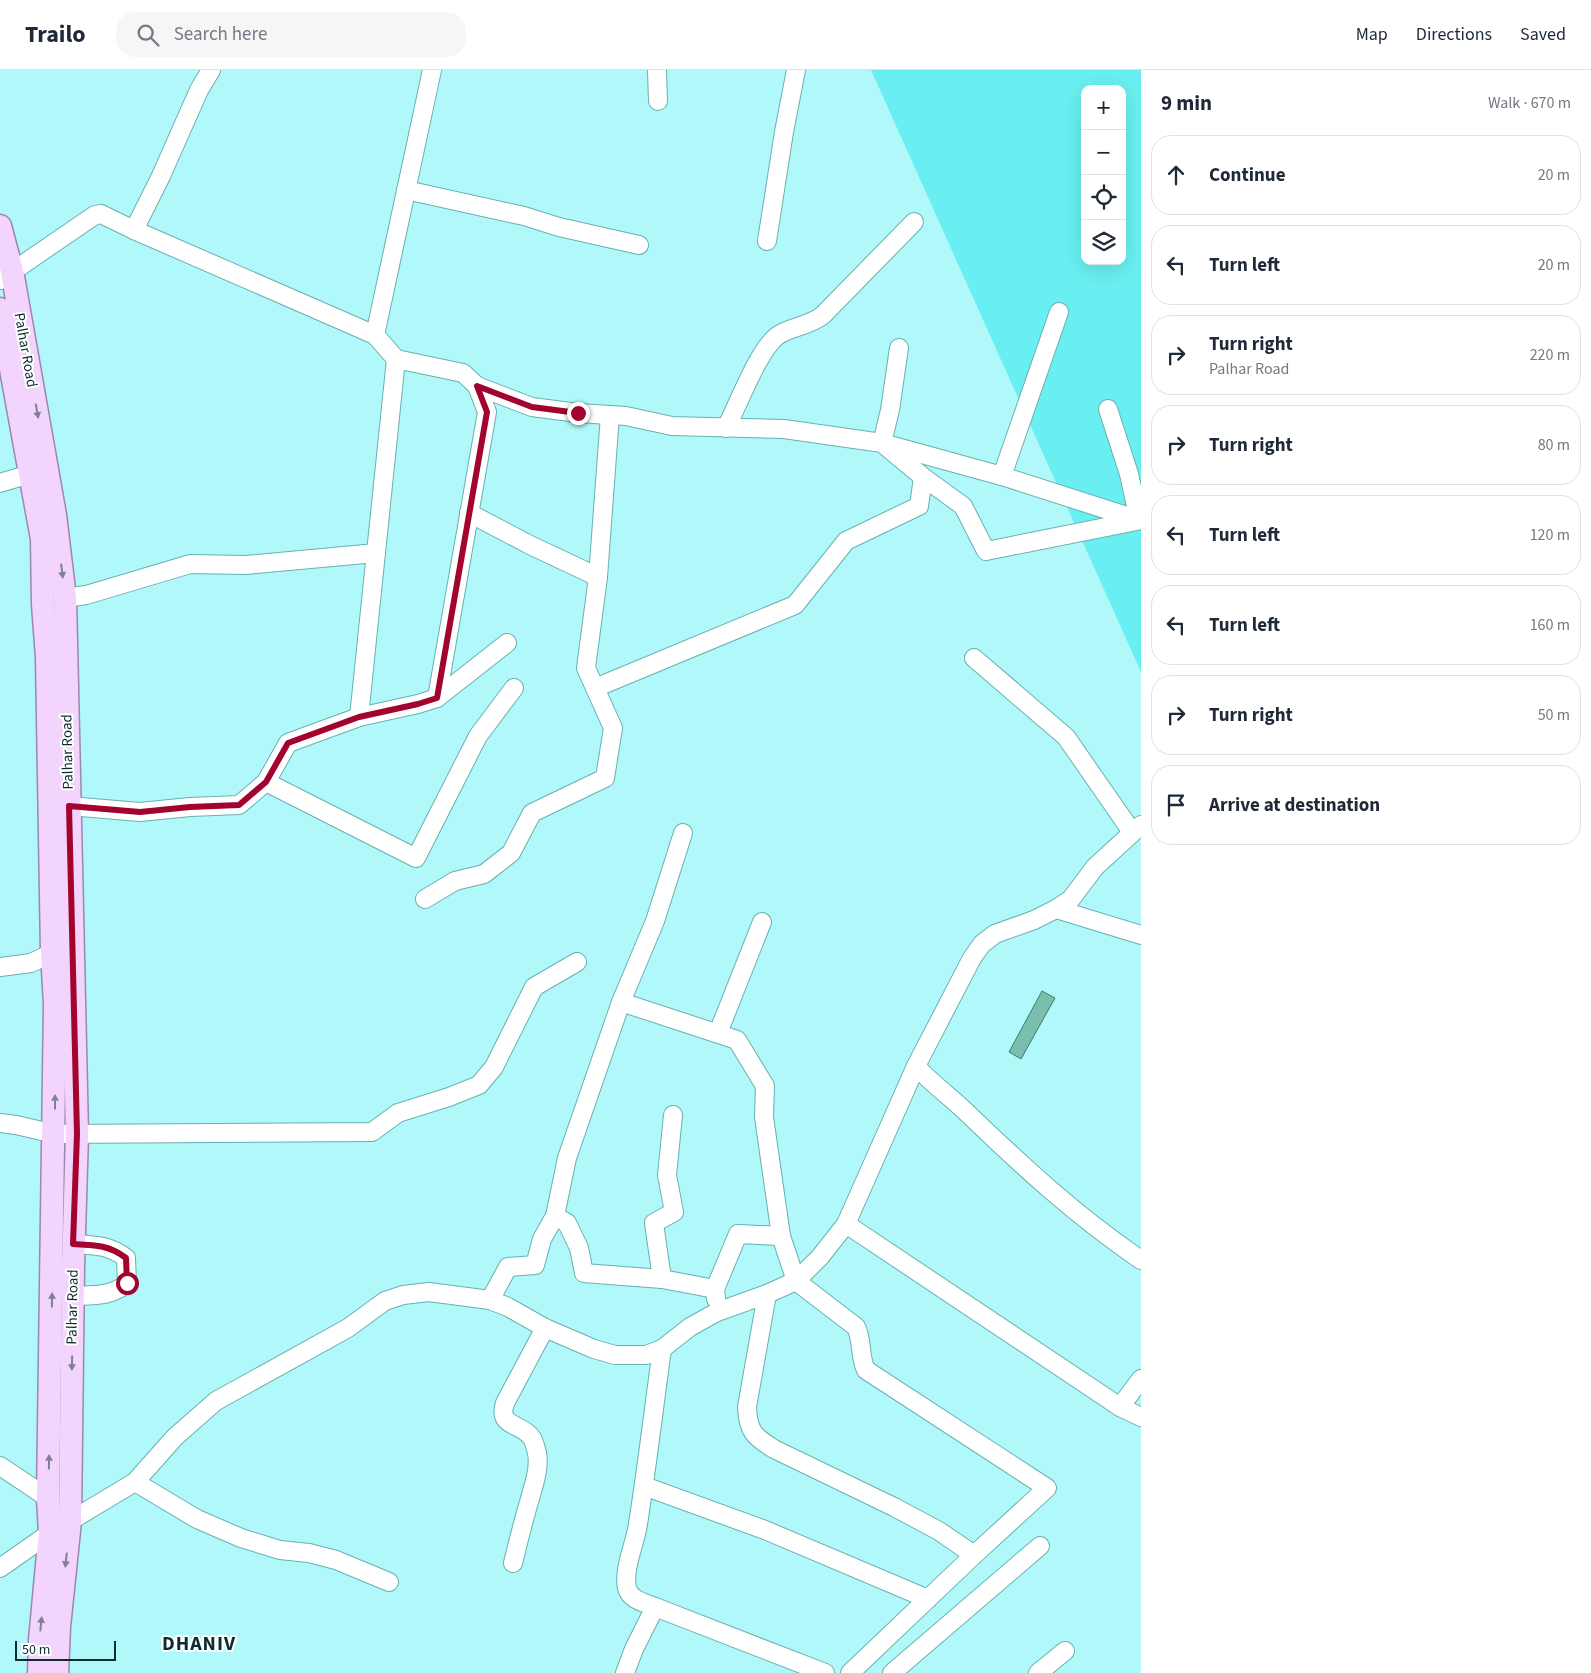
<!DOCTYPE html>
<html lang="en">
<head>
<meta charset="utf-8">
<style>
  :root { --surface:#fff; --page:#f6f6f7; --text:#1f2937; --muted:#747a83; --line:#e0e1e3 }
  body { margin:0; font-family:"Source Sans 3",sans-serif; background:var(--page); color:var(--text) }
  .controls { position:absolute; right:15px; top:15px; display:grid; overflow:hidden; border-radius:10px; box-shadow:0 5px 20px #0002 }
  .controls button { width:45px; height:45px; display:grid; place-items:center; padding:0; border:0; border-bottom:1px solid var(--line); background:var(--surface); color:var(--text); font:25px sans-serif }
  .scale { position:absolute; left:15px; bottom:12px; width:101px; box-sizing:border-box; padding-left:5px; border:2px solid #0e2c2d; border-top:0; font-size:14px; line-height:18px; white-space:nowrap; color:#0e2c2d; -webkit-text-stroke:4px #fff; paint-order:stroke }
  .stop { position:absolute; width:15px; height:15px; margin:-11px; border:4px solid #a2032f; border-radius:50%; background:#fff }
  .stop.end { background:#a2032f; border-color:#fff; box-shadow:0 1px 5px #0008 }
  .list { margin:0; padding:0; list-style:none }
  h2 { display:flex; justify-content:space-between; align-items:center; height:65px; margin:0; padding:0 20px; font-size:21px }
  h2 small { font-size:16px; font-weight:400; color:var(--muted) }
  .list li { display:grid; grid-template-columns:32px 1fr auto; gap:15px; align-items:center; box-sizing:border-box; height:80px; margin:0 10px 10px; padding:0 10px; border:1px solid var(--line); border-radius:20px }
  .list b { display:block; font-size:19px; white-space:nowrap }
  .list p { margin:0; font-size:16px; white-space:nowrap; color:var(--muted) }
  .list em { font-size:16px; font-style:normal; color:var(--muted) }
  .icon { flex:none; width:28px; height:28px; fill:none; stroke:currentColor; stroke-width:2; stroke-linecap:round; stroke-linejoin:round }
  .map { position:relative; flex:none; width:1141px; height:1603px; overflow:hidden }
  header { display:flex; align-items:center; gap:30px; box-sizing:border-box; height:70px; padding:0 25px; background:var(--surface); border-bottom:1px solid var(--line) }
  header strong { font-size:24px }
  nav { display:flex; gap:28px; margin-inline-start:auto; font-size:18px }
  .search { width:350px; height:45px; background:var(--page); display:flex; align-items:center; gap:12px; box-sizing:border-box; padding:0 18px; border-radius:20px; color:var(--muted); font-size:19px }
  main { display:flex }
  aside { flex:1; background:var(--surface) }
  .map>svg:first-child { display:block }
  .green { fill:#69eff1; fill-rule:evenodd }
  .building { fill:#7cbeae; stroke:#3b7c6d }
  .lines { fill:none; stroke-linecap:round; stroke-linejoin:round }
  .minor-casing { stroke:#69b0b1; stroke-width:20 }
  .major-casing { stroke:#9c86b2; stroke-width:25 }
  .minor { stroke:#fff; stroke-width:18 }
  .major { stroke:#f2d4fc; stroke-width:22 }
  .oneway { fill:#808094 }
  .route { stroke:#a2032f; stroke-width:6 }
  .labels { text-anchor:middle; stroke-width:4; stroke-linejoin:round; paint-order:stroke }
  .street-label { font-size:15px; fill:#0e2c2d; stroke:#fff }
  .district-label { font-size:20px; font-weight:bold; letter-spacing:1px; fill:#0e2c2d; stroke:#fff }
</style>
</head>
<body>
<header>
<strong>Trailo</strong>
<div class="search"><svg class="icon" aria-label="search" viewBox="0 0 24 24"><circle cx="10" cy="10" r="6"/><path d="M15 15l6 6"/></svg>Search here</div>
<nav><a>Map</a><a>Directions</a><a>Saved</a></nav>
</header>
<main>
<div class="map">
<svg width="1141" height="1603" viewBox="0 0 1141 1603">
  <rect width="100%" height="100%" fill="#b0f8f9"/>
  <path class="green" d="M871 0H1141V602ZM1085 19H1122V191H1085Z"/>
  <path class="building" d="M1042 921 1055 928 1021 989 1009 982Z"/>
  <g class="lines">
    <defs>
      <g id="minor">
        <path d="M657 0 658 31"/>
        <path d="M406 120 524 146 559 157 639 175"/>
        <path d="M134 160 161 106 199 20 211 0"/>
        <path d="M767 171 784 62 796 0"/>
        <path d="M0 210 95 145 101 144 134 160 375 265 396 289 359 647"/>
        <path d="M375 265 432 0"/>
        <path d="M899 278 890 340 882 373 1002 406 1136 449"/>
        <path d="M396 289 463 303 477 316 487 342 437 628"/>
        <path d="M477 316 532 337 578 343 626 346 672 356 784 359 882 373 923 407 963 436 986 481 1141 450"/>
        <path d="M1108 339 1129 404 1139 450"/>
        <path d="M726 358C738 335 758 281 777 266 791 256 808 257 823 245L914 152"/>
        <path d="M1002 406 1059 242"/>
        <path d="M0 413 30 404"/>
        <path d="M469 443 530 475 598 507"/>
        <path d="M65 528 86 525 190 494 246 495 376 483"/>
        <path d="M974 588 1066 667 1132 762"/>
        <path d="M595 618 795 535 846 471 919 436 923 407"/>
        <path d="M266 712 416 788 478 666 514 618"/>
        <path d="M69 736 140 742 190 737 239 735 266 712 288 673 359 647 418 634 437 628 507 573"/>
        <path d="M425 829 455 811 484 804 511 783 532 743 605 708 613 658 586 598 598 507 610 345"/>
        <path d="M1056 839 1141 865"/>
        <path d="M0 897 31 893 52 883"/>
        <path d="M621 932 737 970 765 1016 764 1047 781 1166 796 1211 856 1257C863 1271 859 1286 866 1300L1047 1418 974 1485 850 1603"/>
        <path d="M718 963 762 852"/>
        <path d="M916 996C931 1013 948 1025 964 1040 1020 1094 1076 1146 1141 1190"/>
        <path d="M0 1053 16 1055 55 1064 372 1062 398 1043 449 1027 479 1015 494 997 534 917 577 892"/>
        <path d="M555 1146 567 1153 579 1178 584 1203 662 1209 715 1219"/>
        <path d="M846 1154 1120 1337 1141 1347"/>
        <path d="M662 1209 654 1153 674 1142 667 1105 673 1045"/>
        <path d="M767 1224 747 1337C748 1361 754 1367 774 1379L894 1437 939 1461 974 1485"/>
        <path d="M72 1226C92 1225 112 1227 127 1213L126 1188C109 1175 95 1175 73 1174"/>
        <path d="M716 1229 715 1219 738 1164 781 1166"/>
        <path d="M490 1230 508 1197 535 1195 542 1169 555 1146 567 1088 621 932 655 851 683 763"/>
        <path d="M1120 1337 1141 1309"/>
        <path d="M0 1396 48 1428"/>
        <path d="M135 1412 197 1449 241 1468 280 1480 309 1483 336 1490 389 1512"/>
        <path d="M644 1416 765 1460 928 1529"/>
        <path d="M513 1493C518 1473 523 1452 529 1432 533 1417 540 1399 537 1383 536 1379 534 1371 532 1368 521 1352 497 1358 505 1333L545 1258"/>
        <path d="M0 1498 50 1463 135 1412 175 1367 216 1331 348 1258 385 1231 403 1225 429 1222 490 1230 508 1237 545 1258 594 1279 615 1285H646L662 1279 690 1257 717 1242 767 1224 796 1211 820 1187 846 1154 916 996 972 888 982 874 995 864 1034 850 1056 839 1071 829 1095 797 1141 755"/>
        <path d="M655 1537 825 1603"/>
        <path d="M625 1603 634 1579 655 1537C645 1533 630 1530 627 1518 623 1498 635 1475 638 1454 647 1396 654 1337 662 1279"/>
        <path d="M892 1603 1040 1476"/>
        <path d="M1038 1603 1065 1581"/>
      </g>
      <g id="major">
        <path d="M0 156 12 201 55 445 65 528 77 1064 73 1196 70 1451 59 1557 57 1603"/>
        <path d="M0 239 42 469 43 534 47 588 52 883 55 934 48 1428 50 1463 40 1570 39 1603"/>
      </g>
    </defs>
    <use href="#minor" class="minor-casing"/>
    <use href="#major" class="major-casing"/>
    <use href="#minor" class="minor"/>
    <use href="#major" class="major"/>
  </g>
  <defs><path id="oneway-solid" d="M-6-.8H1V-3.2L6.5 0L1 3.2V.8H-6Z" transform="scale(1.25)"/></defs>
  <g class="oneway">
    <use href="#oneway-solid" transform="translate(37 341) rotate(80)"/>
    <use href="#oneway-solid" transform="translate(62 501) rotate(83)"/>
    <use href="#oneway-solid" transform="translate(55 1032) rotate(-90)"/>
    <use href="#oneway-solid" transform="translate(52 1230) rotate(-89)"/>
    <use href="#oneway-solid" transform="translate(72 1293) rotate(91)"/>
    <use href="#oneway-solid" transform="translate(49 1392) rotate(-89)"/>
    <use href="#oneway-solid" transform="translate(66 1490) rotate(96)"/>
    <use href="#oneway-solid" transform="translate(41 1554) rotate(-84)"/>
  </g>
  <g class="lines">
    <path class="route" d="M127 1213 126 1188C109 1175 95 1175 73 1174L77 1064 69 736 140 742 190 737 239 735 266 712 288 673 359 647 418 634 437 628 487 342 477 316 532 337 578 343"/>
  </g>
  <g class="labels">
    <g class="street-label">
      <text transform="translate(26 280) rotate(80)" y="5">Palhar Road</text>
      <text transform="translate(67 682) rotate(-91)" y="5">Palhar Road</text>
      <text transform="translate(72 1237) rotate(-89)" y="5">Palhar Road</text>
    </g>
    <g class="district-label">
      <text x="199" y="1580">DHANIV</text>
    </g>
  </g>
</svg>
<div class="controls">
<button>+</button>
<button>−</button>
<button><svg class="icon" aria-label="locate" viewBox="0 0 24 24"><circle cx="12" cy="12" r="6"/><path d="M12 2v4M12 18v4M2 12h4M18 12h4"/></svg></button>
<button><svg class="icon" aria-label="layers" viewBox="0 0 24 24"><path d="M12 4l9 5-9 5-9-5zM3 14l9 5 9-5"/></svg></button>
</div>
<div class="scale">50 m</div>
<div class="stop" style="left:127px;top:1213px"></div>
<div class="stop end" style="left:578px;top:343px"></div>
</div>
<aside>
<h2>9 min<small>Walk · 670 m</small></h2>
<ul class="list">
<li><svg class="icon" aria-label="ahead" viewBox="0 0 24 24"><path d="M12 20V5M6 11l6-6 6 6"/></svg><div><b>Continue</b></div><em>20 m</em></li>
<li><svg class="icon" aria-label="left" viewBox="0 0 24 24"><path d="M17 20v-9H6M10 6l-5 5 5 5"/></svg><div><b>Turn left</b></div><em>20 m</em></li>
<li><svg class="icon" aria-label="right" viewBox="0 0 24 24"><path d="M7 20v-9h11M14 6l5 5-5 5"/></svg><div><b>Turn right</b><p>Palhar Road</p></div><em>220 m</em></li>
<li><svg class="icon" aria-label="right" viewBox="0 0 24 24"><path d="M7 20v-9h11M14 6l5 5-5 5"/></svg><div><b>Turn right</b></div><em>80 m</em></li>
<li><svg class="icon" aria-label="left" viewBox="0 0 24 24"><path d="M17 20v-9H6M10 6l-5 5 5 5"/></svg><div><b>Turn left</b></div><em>120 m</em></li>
<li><svg class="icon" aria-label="left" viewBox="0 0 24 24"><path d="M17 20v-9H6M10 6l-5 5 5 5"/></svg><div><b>Turn left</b></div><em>160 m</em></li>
<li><svg class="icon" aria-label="right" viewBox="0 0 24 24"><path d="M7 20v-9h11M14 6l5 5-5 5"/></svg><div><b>Turn right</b></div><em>50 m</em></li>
<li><svg class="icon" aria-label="arrive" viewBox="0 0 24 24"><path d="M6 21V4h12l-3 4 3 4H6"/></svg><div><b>Arrive at destination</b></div></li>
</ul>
</aside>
</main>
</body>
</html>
